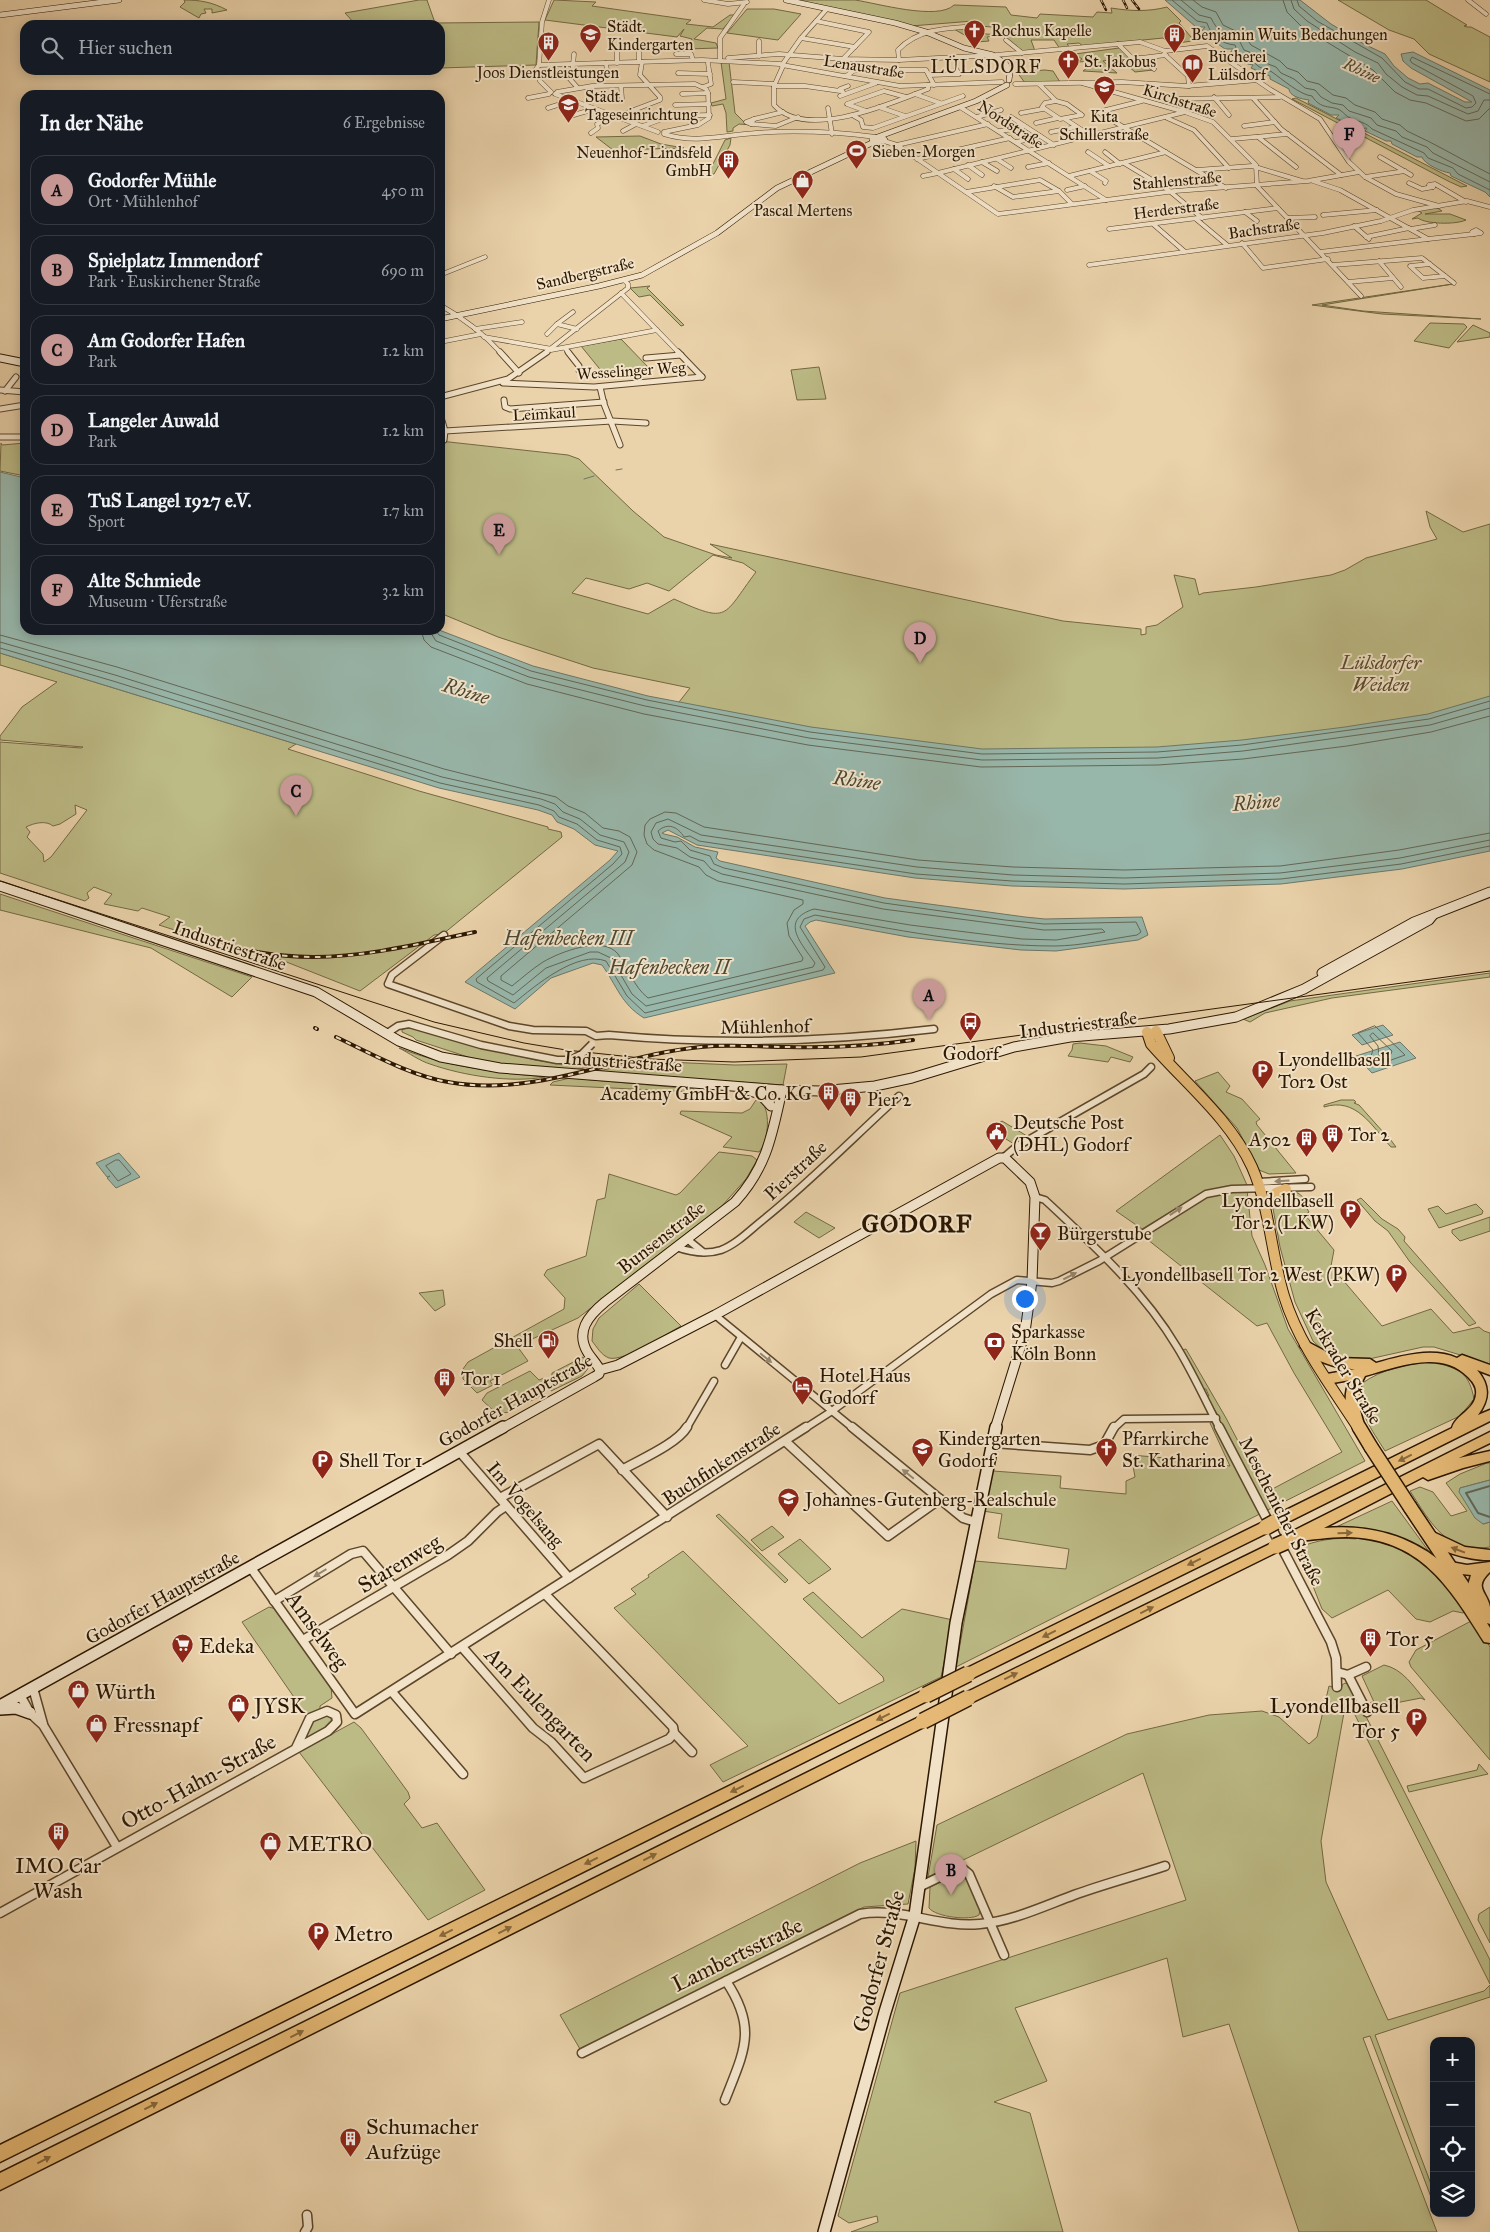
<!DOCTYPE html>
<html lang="de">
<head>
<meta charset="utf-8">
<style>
  :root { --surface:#171b24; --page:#242831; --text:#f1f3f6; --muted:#9ea1a6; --line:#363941; --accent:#c59692 }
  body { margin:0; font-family:"IM FELL Great Primer",serif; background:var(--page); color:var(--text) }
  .controls { position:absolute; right:15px; bottom:15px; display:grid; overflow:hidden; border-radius:10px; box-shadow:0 2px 12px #0003 }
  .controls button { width:45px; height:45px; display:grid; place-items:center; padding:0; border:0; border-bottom:1px solid var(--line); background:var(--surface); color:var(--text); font:25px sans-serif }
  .you { position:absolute; left:1024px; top:1298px; width:18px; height:18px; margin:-12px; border:4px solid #fff; border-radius:50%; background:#1a73e8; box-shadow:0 0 0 8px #1a73e833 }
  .badge { display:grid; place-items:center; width:32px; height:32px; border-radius:50%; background:var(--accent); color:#111; font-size:16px; font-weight:700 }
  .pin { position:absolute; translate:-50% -41px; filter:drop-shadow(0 1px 2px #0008) }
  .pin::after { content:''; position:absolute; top:26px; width:18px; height:15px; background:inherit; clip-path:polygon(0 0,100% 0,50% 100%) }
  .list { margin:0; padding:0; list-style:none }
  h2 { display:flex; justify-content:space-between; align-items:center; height:65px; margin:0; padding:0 20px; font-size:21px }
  h2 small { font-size:16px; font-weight:400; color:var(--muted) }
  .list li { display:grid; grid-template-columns:32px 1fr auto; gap:15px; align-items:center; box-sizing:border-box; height:70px; margin:0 10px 10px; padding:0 10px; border:1px solid var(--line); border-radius:15px }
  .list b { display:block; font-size:19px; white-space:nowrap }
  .list p { margin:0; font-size:16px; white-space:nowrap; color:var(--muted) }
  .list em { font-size:16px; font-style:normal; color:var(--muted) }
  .icon { flex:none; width:28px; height:28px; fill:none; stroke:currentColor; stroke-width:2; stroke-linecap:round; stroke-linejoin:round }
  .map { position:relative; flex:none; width:1490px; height:2232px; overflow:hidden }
  .search { position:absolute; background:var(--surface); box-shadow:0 2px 12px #0003; left:20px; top:20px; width:425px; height:55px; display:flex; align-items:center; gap:12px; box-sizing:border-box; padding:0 18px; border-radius:15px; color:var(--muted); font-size:19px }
  .panel { position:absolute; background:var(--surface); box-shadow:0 2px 12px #0003; left:20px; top:90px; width:425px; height:545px; border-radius:15px }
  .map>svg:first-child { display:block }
  .green { fill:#bcba85; stroke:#746842; fill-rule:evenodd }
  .water { fill:#98b7ab; stroke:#6d7767 }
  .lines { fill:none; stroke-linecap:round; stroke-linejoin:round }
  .shore-far1 { stroke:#626756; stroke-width:1 }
  .shore { stroke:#626756; stroke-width:2 }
  .stream { stroke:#6d7767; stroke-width:1 }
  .street-far3-casing { stroke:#5c462a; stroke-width:5 }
  .street-far2-casing { stroke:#5c462a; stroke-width:7 }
  .street-far1-casing { stroke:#5c462a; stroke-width:9 }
  .street-casing { stroke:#5c462a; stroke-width:11 }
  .secondary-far3-casing { stroke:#2c1700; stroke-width:6 }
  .secondary-far2-casing { stroke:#2c1700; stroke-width:9 }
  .secondary-far1-casing { stroke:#2c1700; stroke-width:11 }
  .secondary-casing { stroke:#2c1700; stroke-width:14 }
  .primary-far1-casing { stroke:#2c1700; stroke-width:12 }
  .primary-casing { stroke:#2c1700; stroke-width:16 }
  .highway-casing { stroke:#2c1700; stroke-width:3 }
  .street-far3 { stroke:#f1e2c8; stroke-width:4 }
  .street-far2 { stroke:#f1e2c8; stroke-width:5 }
  .street-far1 { stroke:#f1e2c8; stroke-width:6 }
  .street { stroke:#f1e2c8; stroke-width:8 }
  .secondary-far3 { stroke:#f1e2c8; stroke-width:5 }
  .secondary-far2 { stroke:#f1e2c8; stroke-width:7 }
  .secondary-far1 { stroke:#f1e2c8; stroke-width:9 }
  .secondary { stroke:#f1e2c8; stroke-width:11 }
  .primary-far1 { stroke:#e5b975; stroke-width:10 }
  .primary { stroke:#e5b975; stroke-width:13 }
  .highway { fill:#e5b975; fill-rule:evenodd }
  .tram { stroke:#2c1700; stroke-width:1 }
  .rail-far1-casing { stroke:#2c1700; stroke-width:2.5 }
  .rail-casing { stroke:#2c1700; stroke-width:4 }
  .rail-far1 { stroke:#f1e2c8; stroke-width:1; stroke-dasharray:3; stroke-linecap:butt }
  .rail { stroke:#f1e2c8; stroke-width:2; stroke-dasharray:5.5; stroke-linecap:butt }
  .street-bridge-casing { stroke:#5c462a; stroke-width:9; stroke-linecap:butt }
  .primary-bridge-casing { stroke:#2c1700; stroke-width:16; stroke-linecap:butt }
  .highway-bridge-casing { stroke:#2c1700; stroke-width:18; stroke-linecap:butt }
  .street-bridge { stroke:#f1e2c8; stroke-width:6 }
  .primary-bridge { stroke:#e5b975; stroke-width:13 }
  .highway-bridge { stroke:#e5b975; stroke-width:15 }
  .oneway { fill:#98876e }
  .oneway2 { fill:#88683a }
  .labels { text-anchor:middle; stroke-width:4; stroke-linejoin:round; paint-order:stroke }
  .far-poi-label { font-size:16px; fill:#2c1700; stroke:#f1e2c8; text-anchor:start }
  .far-street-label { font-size:16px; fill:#2c1700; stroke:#f1e2c8 }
  .far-water-label { font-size:16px; font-style:italic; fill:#4c4733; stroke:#f1e2c8 }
  .far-quarter-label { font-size:18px; letter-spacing:1px; fill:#2c1700; stroke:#f1e2c8 }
  .park-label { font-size:19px; font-style:italic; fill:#574828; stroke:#f1e2c8 }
  .street-label { font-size:19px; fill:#2c1700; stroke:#f1e2c8 }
  .poi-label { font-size:19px; fill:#2c1700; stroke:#f1e2c8; text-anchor:start }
  .water-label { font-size:20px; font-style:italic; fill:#4c4733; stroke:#f1e2c8 }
  .near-street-label { font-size:22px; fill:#2c1700; stroke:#f1e2c8 }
  .near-poi-label { font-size:22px; fill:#2c1700; stroke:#f1e2c8; text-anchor:start }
  .district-label { font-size:24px; font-weight:bold; letter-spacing:1px; fill:#2c1700; stroke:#f1e2c8 }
</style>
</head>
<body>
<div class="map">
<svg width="1490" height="2232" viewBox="0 0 1490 2232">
  <rect width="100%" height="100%" fill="#ead2aa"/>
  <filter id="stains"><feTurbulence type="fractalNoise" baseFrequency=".004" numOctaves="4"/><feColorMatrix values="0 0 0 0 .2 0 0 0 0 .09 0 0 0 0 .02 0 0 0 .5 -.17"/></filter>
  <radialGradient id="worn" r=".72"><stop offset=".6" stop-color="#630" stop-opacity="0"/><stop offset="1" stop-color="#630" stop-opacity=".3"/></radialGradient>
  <g class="green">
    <path d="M184 0C200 0 212 2 227 10L212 13V9H204L206 13 201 14 199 18 180 7 185 2Z"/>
    <path d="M419 0H427L435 23 539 22 536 65 440 68V25H356L345 13Z"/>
    <path d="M554 0 596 2 592 6 691 20 686 24 713 27 730 15H735L723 29 707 28 694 39 716 43 718 48 687 49 692 39 680 36 684 29 677 37 545 20Z"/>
    <path d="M792 0C813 0 835 0 855 0 876 3 938 21 954 5L1006 7 1011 15 1037 18 1040 14 1093 17 1097 12 1112 13 1111 8C1130 11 1148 12 1167 7L1181 21 1179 23 1191 37 1199 40 1171 44 1163 38 1083 46 1079 43 1067 44 1070 48 1060 49 1054 40H1031L1035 51 1023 52 992 27 978 26 973 21 911 26Z"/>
    <path d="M1338 0H1426L1467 25 1464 26 1467 27H1471L1490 37V82L1429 54 1414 39 1389 30Z"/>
    <path d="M747 9H774L801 14 778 40 727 33Z"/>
    <path d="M976 27 986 34 1000 35 987 37 989 41 977 42 952 28Z"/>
    <path d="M1119 48 1134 61 1140 60 1153 70 1135 72 1119 58 1103 61 1117 73 1083 71 1088 67H1099L1093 61 1078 62 1082 59 1075 54Z"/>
    <path d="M721 62H729L735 113 744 122 752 125 739 124 733 128V131L727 132 726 113 723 104 712 106 711 103 726 99Z"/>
    <path d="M1045 70 1053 71 1060 82 1025 83 1017 72Z"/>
    <path d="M1296 98 1467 186 1461 187 1448 181 1292 99Z"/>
    <path d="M640 136 661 144 684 148 613 150 596 137Z"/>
    <path d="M731 138 730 145 714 174 707 176 725 140Z"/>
    <path d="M1436 207 1442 211 1425 214H1450L1466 220C1455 225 1425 224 1418 218L1412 219 1422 213 1417 210Z"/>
    <path d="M1453 284 1322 305 1363 311 1481 319 1382 314 1312 305Z"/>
    <path d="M650 286 647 288 684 325 681 326 650 295 639 297 630 288Z"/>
    <path d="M1430 323 1464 324 1467 327 1449 348 1414 341Z"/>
    <path d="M1473 325 1490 333V337L1457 342Z"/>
    <path d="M621 339 648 367 603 373 581 346Z"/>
    <path d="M819 367 826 399 797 400 791 370Z"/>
    <path d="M440 441 568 455 579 459 633 511 664 537 716 555 732 558 710 544 1063 621 1141 629V635L1146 634V627L1157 625 1183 607 1174 575 1195 579 1199 595 1203 593 1256 587 1331 575 1345 570 1366 558 1437 539 1430 527 1426 511 1463 532 1490 524V764L1244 793 672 711 690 688 593 668 498 637 440 613ZM713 555 743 563 756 572C722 617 730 624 674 599L648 614 572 593 586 578 629 589 647 583 669 591Z"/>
    <path d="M1 443 2 445 25 443V476L0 471Z"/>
    <path d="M0 653 296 744 288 749 419 791 548 827V829L561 832 562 837 443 934 434 935 360 991 256 950 212 942 159 925 170 917 142 908 138 911 104 904 112 894 94 887 87 893 89 898 85 901 0 873V742L81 748 83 747 0 740V736L22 707 57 682 0 665ZM75 805 87 810 51 857 44 862 43 854 27 837 30 832 26 827C34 823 46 820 53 826L60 824 76 814Z"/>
    <path d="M0 894 252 977 232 997 151 948 0 910Z"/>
    <path d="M1490 973V977L1332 998 1265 1013 1250 1022 1243 1019 1290 1001Z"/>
    <path d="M406 1028 416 1029 535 1060 574 1066 587 1055 620 1060 570 1071 500 1064 471 1058 416 1040 413 1037 402 1032V1030Z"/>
    <path d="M1080 1043 1106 1046 1133 1057 1130 1062 1111 1057 1108 1062 1068 1056 1072 1050 1073 1044Z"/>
    <path d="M399 1048C448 1067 494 1072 545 1077 511 1083 464 1076 430 1064 420 1061 409 1053 399 1048Z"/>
    <path d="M644 1061 735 1065 787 1064 783 1085 594 1072Z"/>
    <path d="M1218 1072 1230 1086 1226 1092 1242 1099 1260 1119 1256 1122 1257 1125 1296 1173 1269 1174 1259 1170 1237 1128 1195 1081Z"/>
    <path d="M570 1078 694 1089V1092L550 1085 553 1082Z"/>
    <path d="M756 1100 762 1102C771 1114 768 1142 759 1152L723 1147 732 1137 680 1114 681 1111 742 1113 750 1109Z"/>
    <path d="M1341 1100H1354L1356 1102 1354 1103 1359 1105 1384 1133 1383 1134 1384 1136 1387 1135 1396 1147H1391C1371 1125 1356 1097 1324 1107V1105Z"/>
    <path d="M1002 1121 1027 1136 1014 1144 990 1129Z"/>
    <path d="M1220 1135 1234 1156 1247 1185 1205 1191 1142 1229 1116 1211Z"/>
    <path d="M719 1152 752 1156 757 1160 746 1179 721 1207 578 1318 517 1346 528 1361 490 1381 493 1385 477 1393 463 1379V1369L468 1362 564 1309 565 1298 544 1275 547 1270 586 1256 597 1200 605 1198 609 1174 676 1195 680 1193Z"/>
    <path d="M1247 1190 1252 1236 1265 1265 1288 1329 1365 1461 956 1667 975 1561 1066 1569 1069 1549 998 1538 1002 1514 983 1511 993 1471 1061 1476 1060 1488 1126 1494V1481L1135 1477 1131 1455 1177 1459 1230 1466 1210 1423 1220 1419 1207 1396H1209L1206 1389H1203L1182 1350 1186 1349 1226 1418 1265 1493 1342 1452 1294 1373 1267 1323 1257 1326 1143 1236 1211 1194Z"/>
    <path d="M1289 1192 1298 1193 1303 1197 1304 1204 1309 1212 1305 1215 1334 1250 1331 1266 1382 1326 1431 1309 1453 1333 1479 1327 1484 1331 1490 1333V1364L1434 1347H1423L1360 1361 1338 1359 1325 1352 1313 1341 1295 1302 1280 1247 1272 1203 1274 1198Z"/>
    <path d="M1361 1198 1382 1219 1398 1229 1405 1237 1404 1241 1476 1323 1469 1326 1410 1262 1388 1231 1375 1221 1357 1200Z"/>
    <path d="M1476 1204 1483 1211 1482 1214 1439 1228 1428 1209 1438 1206 1446 1214Z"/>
    <path d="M806 1212 835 1228 819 1238 794 1222Z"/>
    <path d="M1490 1217V1231L1460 1241 1452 1233V1230Z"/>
    <path d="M639 1284 681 1326C666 1334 624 1362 609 1358 601 1355 597 1347 592 1341L593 1329 599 1318Z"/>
    <path d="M443 1290 445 1305 435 1311 419 1293Z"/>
    <path d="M583 1357 590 1366 582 1376 551 1391 552 1373Z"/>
    <path d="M1434 1362C1459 1369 1469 1372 1474 1399L1460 1416 1385 1451C1372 1430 1356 1410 1361 1384 1382 1369 1408 1363 1434 1362Z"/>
    <path d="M530 1371 539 1380 544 1378V1394L509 1412 497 1414 482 1400 487 1393Z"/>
    <path d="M1487 1463H1490V1480L1460 1488 1483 1524 1490 1522V1547C1447 1555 1431 1523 1410 1491L1420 1487 1433 1492 1451 1516 1467 1511 1446 1483 1460 1474Z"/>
    <path d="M1392 1501 1430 1553 1394 1536 1367 1529 1334 1528Z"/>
    <path d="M719 1514 788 1580 785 1583 716 1516Z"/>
    <path d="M772 1526 784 1537 762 1551 751 1540Z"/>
    <path d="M1356 1536 1390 1542 1430 1564 1467 1611 1463 1613 1453 1611 1430 1622 1416 1619 1388 1590 1332 1618 1322 1609 1298 1548C1316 1540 1336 1537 1356 1539Z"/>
    <path d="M800 1539 831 1569 809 1584 778 1554Z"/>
    <path d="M683 1551 839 1704 884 1681 883 1677 803 1599 813 1592 862 1638 902 1609 953 1620 941 1677 723 1782 710 1765 748 1746 614 1608 636 1594 631 1589 649 1577 648 1575Z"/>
    <path d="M269 1607 276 1609 331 1687 332 1698 320 1706V1709L307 1716 242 1622Z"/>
    <path d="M1473 1620 1490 1647V1760L1411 1667 1409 1662 1416 1650Z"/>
    <path d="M1384 1665C1403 1669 1413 1686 1425 1700L1421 1698 1375 1707 1367 1703 1374 1702 1362 1676Z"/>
    <path d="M1345 1683 1350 1685 1490 1960V1984L1349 1703 1345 1707 1321 1841 1326 1882 1388 2020 1484 1991 1490 1985V1997L1375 2035 1434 2192V2205L1370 2036 1363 2038 1437 2232H1299L1229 2024 1183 2037 1167 1958 1015 2008 1047 2081 994 2102 1030 2113 1063 2232H851L878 2222 877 2216 849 2223 838 2216 900 1993 1186 1900 1143 1773 928 1877 937 1825 1127 1734 1209 1715 1262 1711 1279 1717 1309 1744 1317 1737 1329 1686 1341 1689 1342 1685Z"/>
    <path d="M324 1715 330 1717 332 1721 330 1725 306 1738 312 1722Z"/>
    <path d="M354 1722 361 1728 408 1792 410 1798 404 1804 422 1828 437 1823 485 1890 428 1920 299 1752Z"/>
    <path d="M1479 1764 1488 1774 1409 1792 1407 1786 1477 1770Z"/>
    <path d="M916 1841 915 1868 908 1904 864 1907 580 2049 560 2015 860 1863Z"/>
    <path d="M954 1875C971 1874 975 1898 980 1910L979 1915C970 1921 936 1917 929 1908L930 1887Z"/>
    <path d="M1490 1907V1943L1478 1920 1479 1914Z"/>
  </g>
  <g class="water">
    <path d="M1165 0H1300L1331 24 1364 44 1385 54 1394 66 1408 78 1420 84 1428 83 1465 102H1472L1411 68 1403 61 1401 54 1413 52 1490 90V197L1485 192 1451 176 1450 173C1442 172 1424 164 1422 157H1417L1392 144 1391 141H1386L1365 131 1367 128 1360 129 1336 118 1339 115H1331L1308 103 1309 100C1301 99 1289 96 1289 89L1270 79V76L1251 68 1253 65C1244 64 1237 59 1230 53L1233 49H1225L1201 32 1205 27H1196Z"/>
    <path d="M0 472 25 478V630H439L533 666 648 696 811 727 982 749 1157 747 1242 740 1345 727 1428 714 1490 696V851L1402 869 1281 884 1124 889 1012 886 915 878 697 845 668 830 662 833 664 834 677 837 695 847 718 852 716 858 720 861 885 898 1025 917 1045 919 1142 917 1148 935 1138 940 1056 951 1021 950 908 937 816 920 810 922 805 926 835 973 644 1018C621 1004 617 986 602 965L593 963 551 978 515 1009 465 982 610 860 618 851 595 845 574 829 557 822 552 815 538 810 439 788 0 653Z"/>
    <path d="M1383 1025 1393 1035 1362 1045 1352 1035Z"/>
    <path d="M1400 1042 1416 1058 1372 1073 1356 1056Z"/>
    <path d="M119 1153 140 1177 116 1188 107 1178 110 1176 107 1177 96 1163Z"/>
    <path d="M1490 1480V1522L1483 1524 1475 1518 1459 1492 1460 1488Z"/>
  </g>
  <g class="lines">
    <g class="shore-far1">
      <path d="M1172 0 1197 21 1207 23C1211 36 1222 44 1235 45L1238 53C1246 57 1252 60 1258 66 1261 69 1268 69 1272 72 1282 79 1300 95 1312 96 1321 110 1330 105 1340 110 1344 113 1346 116 1350 118 1358 122 1366 122 1372 129L1424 153 1428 158 1453 168 1458 174 1490 190"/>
      <path d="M1181 0 1199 15 1211 18C1217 31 1225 36 1239 40L1244 50 1257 55 1263 62 1276 67 1281 73 1294 79 1305 88 1315 90 1321 97 1332 103 1343 105 1349 111 1371 118 1377 125 1396 131 1402 137 1427 147 1433 153 1490 182"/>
      <path d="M1193 0 1202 7 1216 12 1223 25 1244 35 1251 45 1280 61 1287 68 1298 72 1307 81 1319 84 1333 95 1346 98 1355 105 1375 112 1382 119 1400 125 1407 131C1436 144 1462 160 1490 174"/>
      <path d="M1283 0 1287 12 1302 27 1373 70 1395 92 1410 100 1426 103 1466 121 1479 119 1490 108"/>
      <path d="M1291 0 1294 9 1307 21 1355 52 1378 63 1386 74 1402 87 1417 95 1428 96 1468 114 1478 111 1484 100H1490"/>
      <path d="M1297 0 1299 6 1317 21 1382 58 1405 82 1419 89H1428L1466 108 1472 107 1476 103 1473 96 1412 63 1410 60 1412 57 1490 94"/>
      <path d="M421 630 424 640 431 647 527 684 644 714 808 745 981 767 1158 765 1243 759 1347 746 1431 732 1490 716"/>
      <path d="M429 630 436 641 529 677 645 706 809 738 982 760 1158 758 1243 751 1430 725 1490 708"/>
      <path d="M435 630 439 635 531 671 647 700 810 732 982 754 1157 752 1242 745 1429 719 1490 701"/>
      <path d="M0 635 117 667 444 769 556 797 568 806 585 813 603 828 619 831 630 837 637 852 632 865 501 976V980L512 986C522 978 532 969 543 962 560 952 603 935 618 954 629 969 633 986 648 998L802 961 803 958 789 936 787 923 794 910 803 904V900L718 881 706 875 699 867 654 850 647 844 644 835 645 825 650 819 665 812 676 813 704 827 918 860 1013 867 1124 870 1280 866 1399 850 1490 833"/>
      <path d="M0 642 115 675 442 777 541 799 555 804 563 812 580 819 600 835 624 842 629 852 625 862 487 978 488 981 513 995 546 968 590 952H598L611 958 632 994 646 1006 813 967 815 963C801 943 779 920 814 909L910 925 1022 939 1056 940 1105 932 1102 929 1044 930 883 909 722 874 711 869 704 861 690 857 677 848 658 844 653 839 651 832 656 823 668 819 701 835 917 867 1013 875 1124 878 1280 873 1400 858 1490 840"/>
      <path d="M0 648 113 681 440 783 539 805 554 811 559 817 577 824 597 840 620 847 622 854 613 864 476 979 477 982 514 1003C535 986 577 950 606 961L627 996 645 1013 823 970 825 967 800 927 804 919 815 915C892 929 975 946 1054 946 1081 946 1110 939 1137 935L1141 932 1136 922 1044 924 1005 920 884 903 724 868 714 864 710 856 690 850 681 841 675 842 661 838 658 831C668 822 678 827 684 837L690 836 699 841 916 874 1012 881 1124 884 1281 879 1401 864 1490 846"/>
      <path d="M1375 1026 1405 1055 1369 1068 1362 1061 1371 1056 1373 1050 1358 1033Z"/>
      <path d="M1373 1033 1392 1051 1391 1054 1379 1057 1378 1046 1370 1036Z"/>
      <path d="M116 1160H119L131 1174 118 1181 106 1166Z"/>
    </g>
    <path class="shore" d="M1490 1486 1466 1493 1478 1513 1490 1517"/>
    <g class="stream">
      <path d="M616 470 622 469"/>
      <path d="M584 479 594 476"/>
    </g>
    <defs>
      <g id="street-far3">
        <path d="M549 0 542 22 539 65 536 69 540 81 551 92"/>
        <path d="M704 0 728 4 747 2"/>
        <path d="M1468 0 1486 14"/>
        <path d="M816 21 869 32 843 59"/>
        <path d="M801 38 855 47"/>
        <path d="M1006 40 1022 53"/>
        <path d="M759 41V56"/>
        <path d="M1118 44 1133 59 1166 55"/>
        <path d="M617 52V63"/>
        <path d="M639 52V62"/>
        <path d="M574 54 572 75 569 78 577 87"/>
        <path d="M676 54H691L693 60"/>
        <path d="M1164 54 1188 76 1189 86"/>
        <path d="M728 58 779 54 843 59 899 60 996 55 1140 42 1165 51 1207 46 1271 90 1320 119 1349 162 1365 177 1396 194 1439 206"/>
        <path d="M1139 58 1154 69"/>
        <path d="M720 60V38L744 4"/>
        <path d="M899 60 898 50C919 28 948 28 977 26"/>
        <path d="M606 63 607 71"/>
        <path d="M539 65 702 60 780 64 783 66 774 86V105C806 141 892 103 928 89V85"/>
        <path d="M782 65 900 86 1002 82"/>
        <path d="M782 65 801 38 826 10"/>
        <path d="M678 73 710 74"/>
        <path d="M929 75 959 74 956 69"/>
        <path d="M846 76 855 70H926L934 85"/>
        <path d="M733 82 775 84"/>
        <path d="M1082 83 1185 112 1213 122 1256 165 1257 186 1361 296"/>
        <path d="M1015 84 1122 82 1187 86 1258 80"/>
        <path d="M1039 84 1056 101"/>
        <path d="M621 86 622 99"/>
        <path d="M774 86H805L840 91"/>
        <path d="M703 87 711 84 708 63"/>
        <path d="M557 92 592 86 695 84 706 89 708 93 709 118 698 125 664 132"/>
        <path d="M843 92 840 89 848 86"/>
        <path d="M555 94 658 132"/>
        <path d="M682 94 708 93"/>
        <path d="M915 94 940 103"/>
        <path d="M544 95 528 98 549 94"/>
        <path d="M840 96 876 83"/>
        <path d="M1214 97 1229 115"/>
        <path d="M1253 98 1281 129 1341 175"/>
        <path d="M1174 99 1280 97"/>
        <path d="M1174 99 1183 108 1181 111"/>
        <path d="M1056 101 1067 104 1082 115 1060 119 1042 107 1045 103Z"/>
        <path d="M675 105 709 104"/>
        <path d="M879 107 905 116"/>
        <path d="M960 107 1106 200"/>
        <path d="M548 108 570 101"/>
        <path d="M828 108 832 134"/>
        <path d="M866 111 847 104 884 91 906 97"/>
        <path d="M1098 112 1226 188"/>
        <path d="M1098 112 1142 101"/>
        <path d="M1021 113 1043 109"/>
        <path d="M854 116 861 120 863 127 873 128 963 96"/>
        <path d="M567 117 594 109"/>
        <path d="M977 117 1001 110"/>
        <path d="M1011 117 1054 145"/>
        <path d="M1167 118 1194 130 1229 168"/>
        <path d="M754 119 783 112"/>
        <path d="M754 119 751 124 746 122Z"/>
        <path d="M1065 119 1091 136"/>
        <path d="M1036 123 1058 118"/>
        <path d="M751 124 776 126 798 117"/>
        <path d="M643 126 670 116 710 115"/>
        <path d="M1244 126 1275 122"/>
        <path d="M623 131 636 124"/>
        <path d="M999 131 1022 128 1024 126H1017L1016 128"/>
        <path d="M1051 132 1076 127"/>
        <path d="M591 133 598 128 597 124 660 100V97L640 75 642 62"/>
        <path d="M664 134C696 144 723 135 756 133 796 130 836 132 876 137"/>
        <path d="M1032 136H1040L1030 139Z"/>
        <path d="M1258 137 1296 167"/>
        <path d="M1232 139 1288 134"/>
        <path d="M884 141 897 145 998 214 1175 191 1308 181 1359 172"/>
        <path d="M1016 142 1030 139"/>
        <path d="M897 145 988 124"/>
        <path d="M1088 152 1109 166"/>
        <path d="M1105 152 1120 164"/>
        <path d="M1380 157 1411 175"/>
        <path d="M917 159 1010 138"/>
        <path d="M997 159 1011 168"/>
        <path d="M982 162 997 171"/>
        <path d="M1124 163 1167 189 1202 218"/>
        <path d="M968 165 982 175"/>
        <path d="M1028 167 1049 163"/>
        <path d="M954 169 968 179"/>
        <path d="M1197 170 1252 166 1302 181"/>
        <path d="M1090 171 1106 181 1105 183"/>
        <path d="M938 173 1185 112"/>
        <path d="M923 176 938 173"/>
        <path d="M1069 176 1166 152"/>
        <path d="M1365 177 1405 171"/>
        <path d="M1313 181 1340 190 1428 239 1474 234"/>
        <path d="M1409 183 1422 189 1433 187"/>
        <path d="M994 186 1013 197 1059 191"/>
        <path d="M1433 187 1429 185 1435 184 1466 202"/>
        <path d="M1067 190 1085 186"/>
        <path d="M966 192 1040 180 1059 191 1072 204"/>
        <path d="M1245 212 1257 221"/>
        <path d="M1323 215 1377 210"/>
        <path d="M1288 218 1315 217"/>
        <path d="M1196 219 1227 245"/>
        <path d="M1153 224 1184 251"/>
        <path d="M1354 226 1369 239"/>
        <path d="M1109 229 1278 208"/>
        <path d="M1411 229 1435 225"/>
        <path d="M1476 230 1481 233 1474 234 1472 232Z"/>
        <path d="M1366 237 1409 228"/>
        <path d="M1242 243 1263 268 1328 259"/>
        <path d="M1320 252 1428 239"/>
        <path d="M1379 261 1401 287"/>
        <path d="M1430 264 1410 266 1423 278 1445 276"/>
        <path d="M1089 265 1323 233 1381 221 1413 210 1467 201 1490 207"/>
        <path d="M1333 265 1422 258 1454 283"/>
        <path d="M440 275 485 257"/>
        <path d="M1348 282 1393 278"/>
        <path d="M621 293 679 353"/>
        <path d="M440 305C463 318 484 334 501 353"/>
        <path d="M573 312 557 324 577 329"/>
        <path d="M475 329 522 322"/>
        <path d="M547 334 557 324"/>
        <path d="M484 337 552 349"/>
        <path d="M440 342 481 334"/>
        <path d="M565 348 569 353"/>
        <path d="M551 350 657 330"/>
        <path d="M545 353 628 288V284L624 280"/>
      </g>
      <g id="street-far2">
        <path d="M500 352 519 373"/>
        <path d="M568 352 579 366V370"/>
        <path d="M678 352 702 377"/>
        <path d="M646 358 681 355"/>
        <path d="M503 383 594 387 702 377"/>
        <path d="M600 387 604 404 620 445"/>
        <path d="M0 390 25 392"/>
        <path d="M5 391 16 377"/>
        <path d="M440 397 508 379 547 352"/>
        <path d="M504 400 505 407 510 409 604 402"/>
        <path d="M0 409 25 405"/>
        <path d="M440 414 445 431 444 440"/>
        <path d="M445 431 612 421 646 423"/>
        <path d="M0 437H20"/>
      </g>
      <g id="street-far1">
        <path d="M444 935 392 975 388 984 509 1026 533 1030 586 1031 596 1036 609 1035C718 1045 825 1042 934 1029"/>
        <path d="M386 1034 398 1026 409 1024 481 1045 557 1060H570L582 1054"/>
        <path d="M1003 1158 1016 1147 1144 1074 1151 1067"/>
        <path d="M1259 1182 1305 1179"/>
        <path d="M1035 1197 1045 1200C1093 1245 1143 1290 1177 1347 1193 1373 1206 1402 1220 1429"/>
        <path d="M687 1239 703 1252"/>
        <path d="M676 1247C690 1252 706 1255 721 1250 737 1244 750 1230 764 1219 811 1181 854 1137 899 1096"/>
        <path d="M715 1315 854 1429"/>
        <path d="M725 1365 741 1337"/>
        <path d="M686 1429 714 1381"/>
        <path d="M804 1429 832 1411 991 1294 1017 1280 1052 1283 1059 1281 1099 1261 1206 1194 1232 1189 1311 1187"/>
        <path d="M1113 1429 1124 1419 1216 1418"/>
      </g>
      <g id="street">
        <path d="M852 1427 963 1518 976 1522"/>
        <path d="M1219 1427 1331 1642 1336 1658 1337 1687"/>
        <path d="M785 1441 888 1536 940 1499"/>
        <path d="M993 1443 1090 1450 1104 1445 1114 1427"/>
        <path d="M459 1451 569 1578"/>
        <path d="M622 1470C639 1460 677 1444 687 1427"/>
        <path d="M500 1498 599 1444 667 1517"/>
        <path d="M251 1568 355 1714 806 1427"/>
        <path d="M545 1594 673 1727 674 1733 692 1752"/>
        <path d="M274 1601 351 1554 363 1551 451 1654"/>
        <path d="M303 1640 448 1555 468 1541 497 1512 506 1506"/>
        <path d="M462 1647 533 1728 551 1742 584 1778 669 1739 674 1733"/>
        <path d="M1337 1672 1348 1675 1367 1712"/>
        <path d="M1348 1675 1366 1667"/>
        <path d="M33 1688 43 1724"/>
        <path d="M392 1692 463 1774"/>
        <path d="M20 1695 30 1713 43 1725 117 1847"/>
        <path d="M919 1887 954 1870 963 1869 969 1874 1004 1955"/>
        <path d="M0 1913 328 1731 337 1722 336 1715 327 1711 310 1718 296 1748"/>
        <path d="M582 2053 860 1914C901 1907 939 1928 980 1924 1013 1921 1044 1906 1074 1895 1104 1884 1135 1876 1165 1866"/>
        <path d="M725 2100C744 2051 758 2029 726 1981"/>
        <path d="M305 2232 308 2227 307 2215"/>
      </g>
      <g id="secondary-far3">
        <path d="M786 0 895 23 926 32 964 48 993 55 1006 64 1010 73 1009 80"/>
        <path d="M0 15 119 0"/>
        <path d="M882 137 885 140 878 142 872 139 976 101 1007 85"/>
        <path d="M440 319 599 286 642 275 717 233 777 188 876 141"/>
      </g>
      <path id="secondary-far2" d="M0 358 25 363"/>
      <g id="secondary-far1">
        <path d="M0 886 316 992 399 1041 441 1057 500 1068 782 1090 820 1091 875 1086 912 1078 1014 1047 1070 1037 1169 1029 1236 1017 1304 989 1429 920 1433 915"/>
        <path d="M1322 973 1414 922 1490 892"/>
        <path d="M750 1091 760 1094 771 1106"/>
        <path d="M600 1370C597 1364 592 1359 588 1353 575 1332 588 1316 605 1302L735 1202C767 1167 772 1135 782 1090"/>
        <path d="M501 1429 594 1377 599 1374 600 1370 618 1365 715 1315 999 1158H1005L1030 1182 1035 1197 1032 1281 1025 1332 995 1429"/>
      </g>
      <g id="secondary">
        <path d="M0 1706 503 1427"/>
        <path d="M0 1709 16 1708 30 1713"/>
        <path d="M824 2232 885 2012 915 1915 956 1623 996 1427"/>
      </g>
      <g id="primary-far1">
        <path d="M1156 1031 1169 1058"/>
        <path d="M1147 1032 1151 1044C1185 1083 1230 1119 1252 1167 1270 1208 1271 1254 1284 1296 1299 1345 1332 1387 1359 1429"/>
        <path d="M1264 1204 1276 1193 1286 1189"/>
      </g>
      <g id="primary">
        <path d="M1359 1427 1371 1447"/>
        <path d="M1410 1507 1468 1594"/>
      </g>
      <g id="highway">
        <path d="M1306 1341 1338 1358 1370 1359 1376 1363C1401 1356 1432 1347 1457 1358L1462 1355 1490 1365V1375L1477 1370C1490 1385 1490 1399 1478 1415L1490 1410V1421L1280 1526H1272L1271 1531 973 1678 968 1680 963 1678 961 1674 963 1670 1261 1523H1269L1270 1518 1452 1428C1455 1415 1475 1410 1476 1394 1477 1387 1473 1382 1468 1377 1441 1349 1397 1367 1365 1376 1355 1394 1359 1409 1365 1427L1364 1430 1359 1432 1354 1430C1346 1415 1342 1396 1350 1380L1327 1384 1323 1382 1321 1379 1323 1376 1327 1374 1355 1369C1338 1369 1309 1360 1300 1346L1302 1343Z"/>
        <path d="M1490 1432V1443L1459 1458 1490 1451V1461L1463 1468 1428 1480 1423 1477 1324 1528C1368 1524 1411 1535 1445 1565L1451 1562 1467 1565 1490 1562V1572C1473 1588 1487 1591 1490 1607 1490 1612 1490 1619 1490 1624L1487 1623 1490 1628V1643L1484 1642C1449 1586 1420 1538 1346 1537 1329 1537 1312 1540 1296 1541L1291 1540 1289 1536 1291 1532ZM1452 1573 1471 1575 1468 1585 1472 1599Z"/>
        <path d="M1429 1530 1465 1547 1490 1550V1560C1473 1561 1431 1551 1422 1535L1424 1531Z"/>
        <path d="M1276 1541 1281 1542 1283 1546 1281 1550 973 1702 968 1704 963 1702 961 1698 963 1694Z"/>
        <path d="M926 1689 931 1691 933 1695 931 1699 0 2162V2145Z"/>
        <path d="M923 1715 928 1717 930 1721 928 1725 0 2190V2173Z"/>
      </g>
    </defs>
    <use href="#street-far3" class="street-far3-casing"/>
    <use href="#street-far2" class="street-far2-casing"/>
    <use href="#street-far1" class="street-far1-casing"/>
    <use href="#street" class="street-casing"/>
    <use href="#secondary-far3" class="secondary-far3-casing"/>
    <use href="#secondary-far2" class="secondary-far2-casing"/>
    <use href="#secondary-far1" class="secondary-far1-casing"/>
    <use href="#secondary" class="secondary-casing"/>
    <use href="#primary-far1" class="primary-far1-casing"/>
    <use href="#primary" class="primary-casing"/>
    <use href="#highway" class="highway-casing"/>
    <use href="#street-far3" class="street-far3"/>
    <use href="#street-far2" class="street-far2"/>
    <use href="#street-far1" class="street-far1"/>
    <use href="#street" class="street"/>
    <use href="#secondary-far3" class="secondary-far3"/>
    <use href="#secondary-far2" class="secondary-far2"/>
    <use href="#secondary-far1" class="secondary-far1"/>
    <use href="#secondary" class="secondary"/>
    <use href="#primary-far1" class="primary-far1"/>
    <use href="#primary" class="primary"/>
    <use href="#highway" class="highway"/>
    <path class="tram" d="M0 881 434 1022 524 1043 566 1050 650 1059 734 1062 861 1057 1490 971"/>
    <defs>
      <g id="rail-far1">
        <path d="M1101 0 1106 10"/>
        <path d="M1123 0 1127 8"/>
        <path d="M1132 0 1139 9"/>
      </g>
      <g id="rail">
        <path d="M185 936C227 947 269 957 313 957 368 957 422 943 475 932"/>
        <path d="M315 1028 317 1029"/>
        <path d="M336 1037C372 1054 409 1075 448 1082 535 1098 616 1055 701 1047 730 1044 760 1047 788 1047 830 1048 872 1046 913 1040"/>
      </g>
    </defs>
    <use href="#rail-far1" class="rail-far1-casing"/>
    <use href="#rail" class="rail-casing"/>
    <use href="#rail-far1" class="rail-far1"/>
    <use href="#rail" class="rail"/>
    <defs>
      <path id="street-bridge" d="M582 1054 592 1044"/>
      <path id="primary-bridge" d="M1371 1447 1410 1507"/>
      <g id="highway-bridge">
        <path d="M1266 1527 1275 1522"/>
        <path d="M1276 1546 1285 1542"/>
        <path d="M926 1695 968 1674"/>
        <path d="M923 1721 968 1698"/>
      </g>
    </defs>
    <use href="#street-bridge" class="street-bridge-casing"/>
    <use href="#primary-bridge" class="primary-bridge-casing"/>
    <use href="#highway-bridge" class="highway-bridge-casing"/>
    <use href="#street-bridge" class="street-bridge"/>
    <use href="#primary-bridge" class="primary-bridge"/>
    <use href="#highway-bridge" class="highway-bridge"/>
  </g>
  <defs><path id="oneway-solid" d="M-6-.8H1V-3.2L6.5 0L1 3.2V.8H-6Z" transform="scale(1.25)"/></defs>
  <g class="oneway">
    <use href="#oneway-solid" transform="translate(1282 1181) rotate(176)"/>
    <use href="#oneway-solid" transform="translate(1176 1211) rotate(-33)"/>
    <use href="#oneway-solid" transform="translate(1070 1276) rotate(-27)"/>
    <use href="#oneway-solid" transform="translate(766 1358) rotate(39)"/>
    <use href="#oneway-solid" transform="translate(908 1474) rotate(-141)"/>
    <use href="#oneway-solid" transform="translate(320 1573) rotate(149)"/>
  </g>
  <g class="oneway2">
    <use href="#oneway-solid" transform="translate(1405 1458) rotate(154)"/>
    <use href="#oneway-solid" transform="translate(1345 1533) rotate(-1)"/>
    <use href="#oneway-solid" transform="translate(1458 1550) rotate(-159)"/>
    <use href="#oneway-solid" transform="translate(1194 1562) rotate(154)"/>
    <use href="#oneway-solid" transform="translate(1147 1610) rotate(-26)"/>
    <use href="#oneway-solid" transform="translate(1049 1634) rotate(154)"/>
    <use href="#oneway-solid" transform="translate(1011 1676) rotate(-26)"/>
    <use href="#oneway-solid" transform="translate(883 1717) rotate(154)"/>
    <use href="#oneway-solid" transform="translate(737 1789) rotate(154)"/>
    <use href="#oneway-solid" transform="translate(650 1857) rotate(-27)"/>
    <use href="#oneway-solid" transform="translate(591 1861) rotate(154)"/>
    <use href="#oneway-solid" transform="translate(505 1930) rotate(-27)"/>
    <use href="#oneway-solid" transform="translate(446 1933) rotate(154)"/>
    <use href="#oneway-solid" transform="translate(297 2034) rotate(-27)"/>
    <use href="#oneway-solid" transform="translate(151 2106) rotate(-27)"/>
    <use href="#oneway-solid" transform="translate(44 2160) rotate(-27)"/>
  </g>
  <defs>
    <symbol id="church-pin" viewBox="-11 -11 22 30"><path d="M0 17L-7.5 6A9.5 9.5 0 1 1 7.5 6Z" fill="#8f2418" stroke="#f1e2c8"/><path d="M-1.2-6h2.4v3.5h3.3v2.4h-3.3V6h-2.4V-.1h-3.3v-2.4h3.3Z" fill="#fff"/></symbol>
    <symbol id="building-pin" viewBox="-11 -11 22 30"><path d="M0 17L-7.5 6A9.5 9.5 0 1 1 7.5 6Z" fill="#8f2418" stroke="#f1e2c8"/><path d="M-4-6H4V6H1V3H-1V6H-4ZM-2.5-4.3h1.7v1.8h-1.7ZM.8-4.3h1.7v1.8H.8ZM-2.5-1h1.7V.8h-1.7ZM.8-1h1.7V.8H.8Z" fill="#fff"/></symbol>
    <symbol id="school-pin" viewBox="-11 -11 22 30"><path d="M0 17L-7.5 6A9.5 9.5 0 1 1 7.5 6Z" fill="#8f2418" stroke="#f1e2c8"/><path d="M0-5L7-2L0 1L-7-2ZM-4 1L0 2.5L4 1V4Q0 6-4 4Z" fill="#fff"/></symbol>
    <symbol id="library-pin" viewBox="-11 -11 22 30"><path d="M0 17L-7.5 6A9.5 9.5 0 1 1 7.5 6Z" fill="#8f2418" stroke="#f1e2c8"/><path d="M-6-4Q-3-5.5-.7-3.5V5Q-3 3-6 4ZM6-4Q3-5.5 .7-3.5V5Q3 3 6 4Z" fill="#fff"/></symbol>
    <symbol id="stadium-pin" viewBox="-11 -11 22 30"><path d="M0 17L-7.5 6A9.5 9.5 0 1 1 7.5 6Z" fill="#8f2418" stroke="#f1e2c8"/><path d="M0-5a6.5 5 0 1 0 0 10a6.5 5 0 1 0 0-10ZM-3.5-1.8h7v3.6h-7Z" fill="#fff"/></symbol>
    <symbol id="shop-pin" viewBox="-11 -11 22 30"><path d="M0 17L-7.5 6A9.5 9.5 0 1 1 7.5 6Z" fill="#8f2418" stroke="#f1e2c8"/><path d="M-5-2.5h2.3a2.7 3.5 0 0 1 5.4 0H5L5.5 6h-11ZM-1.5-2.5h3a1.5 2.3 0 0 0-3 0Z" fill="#fff"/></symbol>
    <symbol id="bus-pin" viewBox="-11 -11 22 30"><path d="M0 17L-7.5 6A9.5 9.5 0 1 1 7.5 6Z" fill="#8f2418" stroke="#f1e2c8"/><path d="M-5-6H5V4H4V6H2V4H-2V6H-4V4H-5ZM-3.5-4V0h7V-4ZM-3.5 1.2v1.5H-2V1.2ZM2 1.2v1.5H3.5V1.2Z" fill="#fff"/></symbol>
    <symbol id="parking-pin" viewBox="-11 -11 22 30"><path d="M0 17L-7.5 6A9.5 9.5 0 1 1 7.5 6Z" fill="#8f2418" stroke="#f1e2c8"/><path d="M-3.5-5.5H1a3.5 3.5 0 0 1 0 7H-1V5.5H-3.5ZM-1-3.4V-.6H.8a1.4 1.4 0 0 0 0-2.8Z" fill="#fff"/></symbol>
    <symbol id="civic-pin" viewBox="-11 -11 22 30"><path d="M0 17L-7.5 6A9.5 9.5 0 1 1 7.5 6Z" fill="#8f2418" stroke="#f1e2c8"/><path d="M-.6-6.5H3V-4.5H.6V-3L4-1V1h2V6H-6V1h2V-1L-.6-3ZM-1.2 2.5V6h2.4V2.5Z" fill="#fff"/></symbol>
    <symbol id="bar-pin" viewBox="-11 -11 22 30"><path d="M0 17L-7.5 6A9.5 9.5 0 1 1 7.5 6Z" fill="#8f2418" stroke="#f1e2c8"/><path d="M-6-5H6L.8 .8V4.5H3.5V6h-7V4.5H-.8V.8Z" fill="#fff"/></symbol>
    <symbol id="fuel-pin" viewBox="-11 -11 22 30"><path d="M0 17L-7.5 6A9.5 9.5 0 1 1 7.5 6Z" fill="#8f2418" stroke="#f1e2c8"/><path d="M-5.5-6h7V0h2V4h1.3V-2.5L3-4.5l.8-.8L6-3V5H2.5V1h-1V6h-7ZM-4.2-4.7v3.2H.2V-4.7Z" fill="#fff"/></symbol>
    <symbol id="bank-pin" viewBox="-11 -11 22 30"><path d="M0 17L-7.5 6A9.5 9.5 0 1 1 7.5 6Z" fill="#8f2418" stroke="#f1e2c8"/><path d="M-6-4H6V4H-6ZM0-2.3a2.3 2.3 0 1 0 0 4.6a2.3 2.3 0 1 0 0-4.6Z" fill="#fff"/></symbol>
    <symbol id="hotel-pin" viewBox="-11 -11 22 30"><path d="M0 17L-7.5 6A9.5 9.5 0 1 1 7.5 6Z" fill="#8f2418" stroke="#f1e2c8"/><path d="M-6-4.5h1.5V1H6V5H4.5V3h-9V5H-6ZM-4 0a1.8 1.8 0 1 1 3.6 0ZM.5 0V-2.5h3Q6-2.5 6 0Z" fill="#fff"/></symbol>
    <symbol id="supermarket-pin" viewBox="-11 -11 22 30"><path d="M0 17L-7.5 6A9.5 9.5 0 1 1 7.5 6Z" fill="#8f2418" stroke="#f1e2c8"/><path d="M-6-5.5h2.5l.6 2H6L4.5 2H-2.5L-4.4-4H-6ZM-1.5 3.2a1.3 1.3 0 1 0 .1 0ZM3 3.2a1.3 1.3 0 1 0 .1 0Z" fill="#fff"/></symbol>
  </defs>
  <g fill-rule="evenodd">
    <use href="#church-pin" x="962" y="18" width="25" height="34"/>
    <use href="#building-pin" x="1162" y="22" width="25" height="34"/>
    <use href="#school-pin" x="578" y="22" width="25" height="34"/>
    <use href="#building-pin" x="536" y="30" width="25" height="34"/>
    <use href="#church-pin" x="1056" y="48" width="25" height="34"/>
    <use href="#library-pin" x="1180" y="52" width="25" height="34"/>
    <use href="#school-pin" x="1092" y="74" width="25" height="34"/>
    <use href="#school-pin" x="556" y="92" width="25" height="34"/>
    <use href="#stadium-pin" x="844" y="138" width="25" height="34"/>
    <use href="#building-pin" x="716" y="148" width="25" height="34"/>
    <use href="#shop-pin" x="790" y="168" width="25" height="34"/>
    <use href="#bus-pin" x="958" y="1010" width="25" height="34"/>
    <use href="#parking-pin" x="1250" y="1058" width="25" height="34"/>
    <use href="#building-pin" x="816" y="1080" width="25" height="34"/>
    <use href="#building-pin" x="838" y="1086" width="25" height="34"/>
    <use href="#civic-pin" x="984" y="1120" width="25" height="34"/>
    <use href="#building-pin" x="1320" y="1122" width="25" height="34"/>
    <use href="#building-pin" x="1294" y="1126" width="25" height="34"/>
    <use href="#parking-pin" x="1338" y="1198" width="25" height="34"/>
    <use href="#bar-pin" x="1028" y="1220" width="25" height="34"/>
    <use href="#parking-pin" x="1384" y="1262" width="25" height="34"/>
    <use href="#fuel-pin" x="536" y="1328" width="25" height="34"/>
    <use href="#bank-pin" x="982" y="1330" width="25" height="34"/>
    <use href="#building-pin" x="432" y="1366" width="25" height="34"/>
    <use href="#hotel-pin" x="790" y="1374" width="25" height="34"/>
    <use href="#school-pin" x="910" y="1436" width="25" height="34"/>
    <use href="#church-pin" x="1094" y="1436" width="25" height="34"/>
    <use href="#parking-pin" x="310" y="1448" width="25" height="34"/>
    <use href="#school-pin" x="776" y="1486" width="25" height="34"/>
    <use href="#building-pin" x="1358" y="1626" width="25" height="34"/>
    <use href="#supermarket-pin" x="170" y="1632" width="25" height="34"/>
    <use href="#shop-pin" x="66" y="1678" width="25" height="34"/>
    <use href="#shop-pin" x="226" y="1692" width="25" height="34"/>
    <use href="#parking-pin" x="1404" y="1706" width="25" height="34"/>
    <use href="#shop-pin" x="84" y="1712" width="25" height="34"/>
    <use href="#building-pin" x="46" y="1820" width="25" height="34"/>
    <use href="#shop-pin" x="258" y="1830" width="25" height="34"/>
    <use href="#parking-pin" x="306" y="1920" width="25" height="34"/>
    <use href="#building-pin" x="338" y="2126" width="25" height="34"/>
  </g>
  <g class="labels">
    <g class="far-poi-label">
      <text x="607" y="32">Städt.<tspan x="607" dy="18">Kindergarten</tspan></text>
      <text x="991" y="36">Rochus Kapelle</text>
      <text x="1191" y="40">Benjamin Wuits Bedachungen</text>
      <text x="1208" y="62">Bücherei<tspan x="1208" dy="18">Lülsdorf</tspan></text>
      <text x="1084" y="67">St. Jakobus</text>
      <text x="548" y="78" text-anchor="middle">Joos Dienstleistungen</text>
      <text x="585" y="102">Städt.<tspan x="585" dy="18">Tageseinrichtung</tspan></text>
      <text x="1104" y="122" text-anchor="middle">Kita<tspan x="1104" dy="18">Schillerstraße</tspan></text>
      <text x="872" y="157">Sieben-Morgen</text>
      <text x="712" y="158" text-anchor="end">Neuenhof-Lindsfeld<tspan x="712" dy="18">GmbH</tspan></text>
      <text x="803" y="216" text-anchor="middle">Pascal Mertens</text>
    </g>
    <g class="far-street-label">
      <text transform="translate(864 66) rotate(9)" y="6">Lenaustraße</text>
      <text transform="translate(1180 100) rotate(18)" y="6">Kirchstraße</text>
      <text transform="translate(1011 124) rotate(33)" y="6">Nordstraße</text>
      <text transform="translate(1177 180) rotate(-5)" y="6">Stahlenstraße</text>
      <text transform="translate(1176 208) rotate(-7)" y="6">Herderstraße</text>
      <text transform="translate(1264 228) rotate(-8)" y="6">Bachstraße</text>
      <text transform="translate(585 273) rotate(-13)" y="6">Sandbergstraße</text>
      <text transform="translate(631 370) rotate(-4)" y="6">Wesselinger Weg</text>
      <text transform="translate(544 413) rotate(-3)" y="6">Leimkaul</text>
    </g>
    <g class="far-water-label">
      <text transform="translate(1362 70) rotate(25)" y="6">Rhine</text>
    </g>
    <g class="far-quarter-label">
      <text x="986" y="73">LÜLSDORF</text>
    </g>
    <g class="park-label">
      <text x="1381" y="669">Lülsdorfer<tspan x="1381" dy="22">Weiden</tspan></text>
    </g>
    <g class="street-label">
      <text transform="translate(230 945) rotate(19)" y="7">Industriestraße</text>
      <text transform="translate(1078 1024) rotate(-7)" y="7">Industriestraße</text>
      <text transform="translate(765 1026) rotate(-1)" y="7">Mühlenhof</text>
      <text transform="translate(623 1061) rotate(4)" y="7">Industriestraße</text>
      <text transform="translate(795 1170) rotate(-43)" y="7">Pierstraße</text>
      <text transform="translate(661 1237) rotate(-38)" y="7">Bunsenstraße</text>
      <text transform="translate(1344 1366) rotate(59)" y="7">Kerkrader Straße</text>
      <text transform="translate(515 1400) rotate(-29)" y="7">Godorfer Hauptstraße</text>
      <text transform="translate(721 1463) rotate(-33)" y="7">Buchfinkenstraße</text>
      <text transform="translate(526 1504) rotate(49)" y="7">Im Vogelsang</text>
      <text transform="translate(1282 1511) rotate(63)" y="7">Meschenicher Straße</text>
      <text transform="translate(162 1597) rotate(-29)" y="7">Godorfer Hauptstraße</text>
    </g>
    <g class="poi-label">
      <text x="971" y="1060" text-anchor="middle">Godorf</text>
      <text x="1278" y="1066">Lyondellbasell<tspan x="1278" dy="22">Tor2 Ost</tspan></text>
      <text x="812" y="1100" text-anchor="end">Academy GmbH &amp; Co. KG</text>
      <text x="867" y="1106">Pier 2</text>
      <text x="1013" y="1129">Deutsche Post<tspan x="1013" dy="22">(DHL) Godorf</tspan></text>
      <text x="1348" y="1141">Tor 2</text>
      <text x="1291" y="1146" text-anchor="end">A502</text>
      <text x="1334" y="1207" text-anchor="end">Lyondellbasell<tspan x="1334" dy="22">Tor 2 (LKW)</tspan></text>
      <text x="1057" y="1240">Bürgerstube</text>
      <text x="1380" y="1281" text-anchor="end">Lyondellbasell Tor 2 West (PKW)</text>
      <text x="1011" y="1338">Sparkasse<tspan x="1011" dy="22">Köln Bonn</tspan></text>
      <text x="533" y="1347" text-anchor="end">Shell</text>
      <text x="819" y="1382">Hotel Haus<tspan x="819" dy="22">Godorf</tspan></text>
      <text x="461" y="1385">Tor 1</text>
      <text x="938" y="1445">Kindergarten<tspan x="938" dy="22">Godorf</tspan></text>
      <text x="1122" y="1445">Pfarrkirche<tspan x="1122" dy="22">St. Katharina</tspan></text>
      <text x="339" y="1467">Shell Tor 1</text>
      <text x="805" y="1506">Johannes-Gutenberg-Realschule</text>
    </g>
    <g class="water-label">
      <text transform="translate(466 691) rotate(17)" y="7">Rhine</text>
      <text transform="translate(857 780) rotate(8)" y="7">Rhine</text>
      <text transform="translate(1256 802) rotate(-5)" y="7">Rhine</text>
      <text x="568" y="945">Hafenbecken III</text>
      <text x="669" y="974">Hafenbecken II</text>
    </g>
    <g class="near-street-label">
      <text transform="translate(399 1563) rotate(-31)" y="8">Starenweg</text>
      <text transform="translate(318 1630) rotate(54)" y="8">Amselweg</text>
      <text transform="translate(541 1704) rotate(46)" y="8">Am Eulengarten</text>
      <text transform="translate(198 1781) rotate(-29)" y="8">Otto-Hahn-Straße</text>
      <text transform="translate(737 1954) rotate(-26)" y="8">Lambertsstraße</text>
      <text transform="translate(878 1961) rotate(-75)" y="8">Godorfer Straße</text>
    </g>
    <g class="near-poi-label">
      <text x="1386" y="1646">Tor 5</text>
      <text x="199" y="1653">Edeka</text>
      <text x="95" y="1699">Würth</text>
      <text x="254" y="1713">JYSK</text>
      <text x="1400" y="1713" text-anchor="end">Lyondellbasell<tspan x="1400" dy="25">Tor 5</tspan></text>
      <text x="113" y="1732">Fressnapf</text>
      <text x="287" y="1851">METRO</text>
      <text x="58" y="1873" text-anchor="middle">IMO Car<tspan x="58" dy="25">Wash</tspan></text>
      <text x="334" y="1941">Metro</text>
      <text x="366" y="2134">Schumacher<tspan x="366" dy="25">Aufzüge</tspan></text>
    </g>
    <g class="district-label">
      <text x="917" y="1232">GODORF</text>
    </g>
  </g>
  <rect width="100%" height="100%" filter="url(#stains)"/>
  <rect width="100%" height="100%" fill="url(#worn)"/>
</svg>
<div class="controls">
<button>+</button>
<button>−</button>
<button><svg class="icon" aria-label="locate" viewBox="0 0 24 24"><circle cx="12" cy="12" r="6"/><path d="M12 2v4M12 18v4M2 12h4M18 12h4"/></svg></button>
<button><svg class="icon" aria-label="layers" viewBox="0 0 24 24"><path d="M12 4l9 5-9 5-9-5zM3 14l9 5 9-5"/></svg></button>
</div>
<div class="you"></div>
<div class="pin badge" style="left:929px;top:1020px">A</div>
<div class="pin badge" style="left:951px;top:1895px">B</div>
<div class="pin badge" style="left:296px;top:816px">C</div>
<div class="pin badge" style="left:920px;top:663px">D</div>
<div class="pin badge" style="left:499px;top:555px">E</div>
<div class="pin badge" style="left:1349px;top:159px">F</div>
<div class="search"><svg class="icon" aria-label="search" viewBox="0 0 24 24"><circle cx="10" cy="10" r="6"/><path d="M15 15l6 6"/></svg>Hier suchen</div>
<section class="panel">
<h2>In der Nähe<small>6 Ergebnisse</small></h2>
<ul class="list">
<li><span class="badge">A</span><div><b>Godorfer Mühle</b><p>Ort · Mühlenhof</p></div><em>450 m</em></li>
<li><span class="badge">B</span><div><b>Spielplatz Immendorf</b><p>Park · Euskirchener Straße</p></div><em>690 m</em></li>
<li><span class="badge">C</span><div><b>Am Godorfer Hafen</b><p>Park</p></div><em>1.2 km</em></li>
<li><span class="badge">D</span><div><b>Langeler Auwald</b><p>Park</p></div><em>1.2 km</em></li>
<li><span class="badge">E</span><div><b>TuS Langel 1927 e.V.</b><p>Sport</p></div><em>1.7 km</em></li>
<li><span class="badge">F</span><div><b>Alte Schmiede</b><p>Museum · Uferstraße</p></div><em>3.2 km</em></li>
</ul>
</section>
</div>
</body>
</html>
